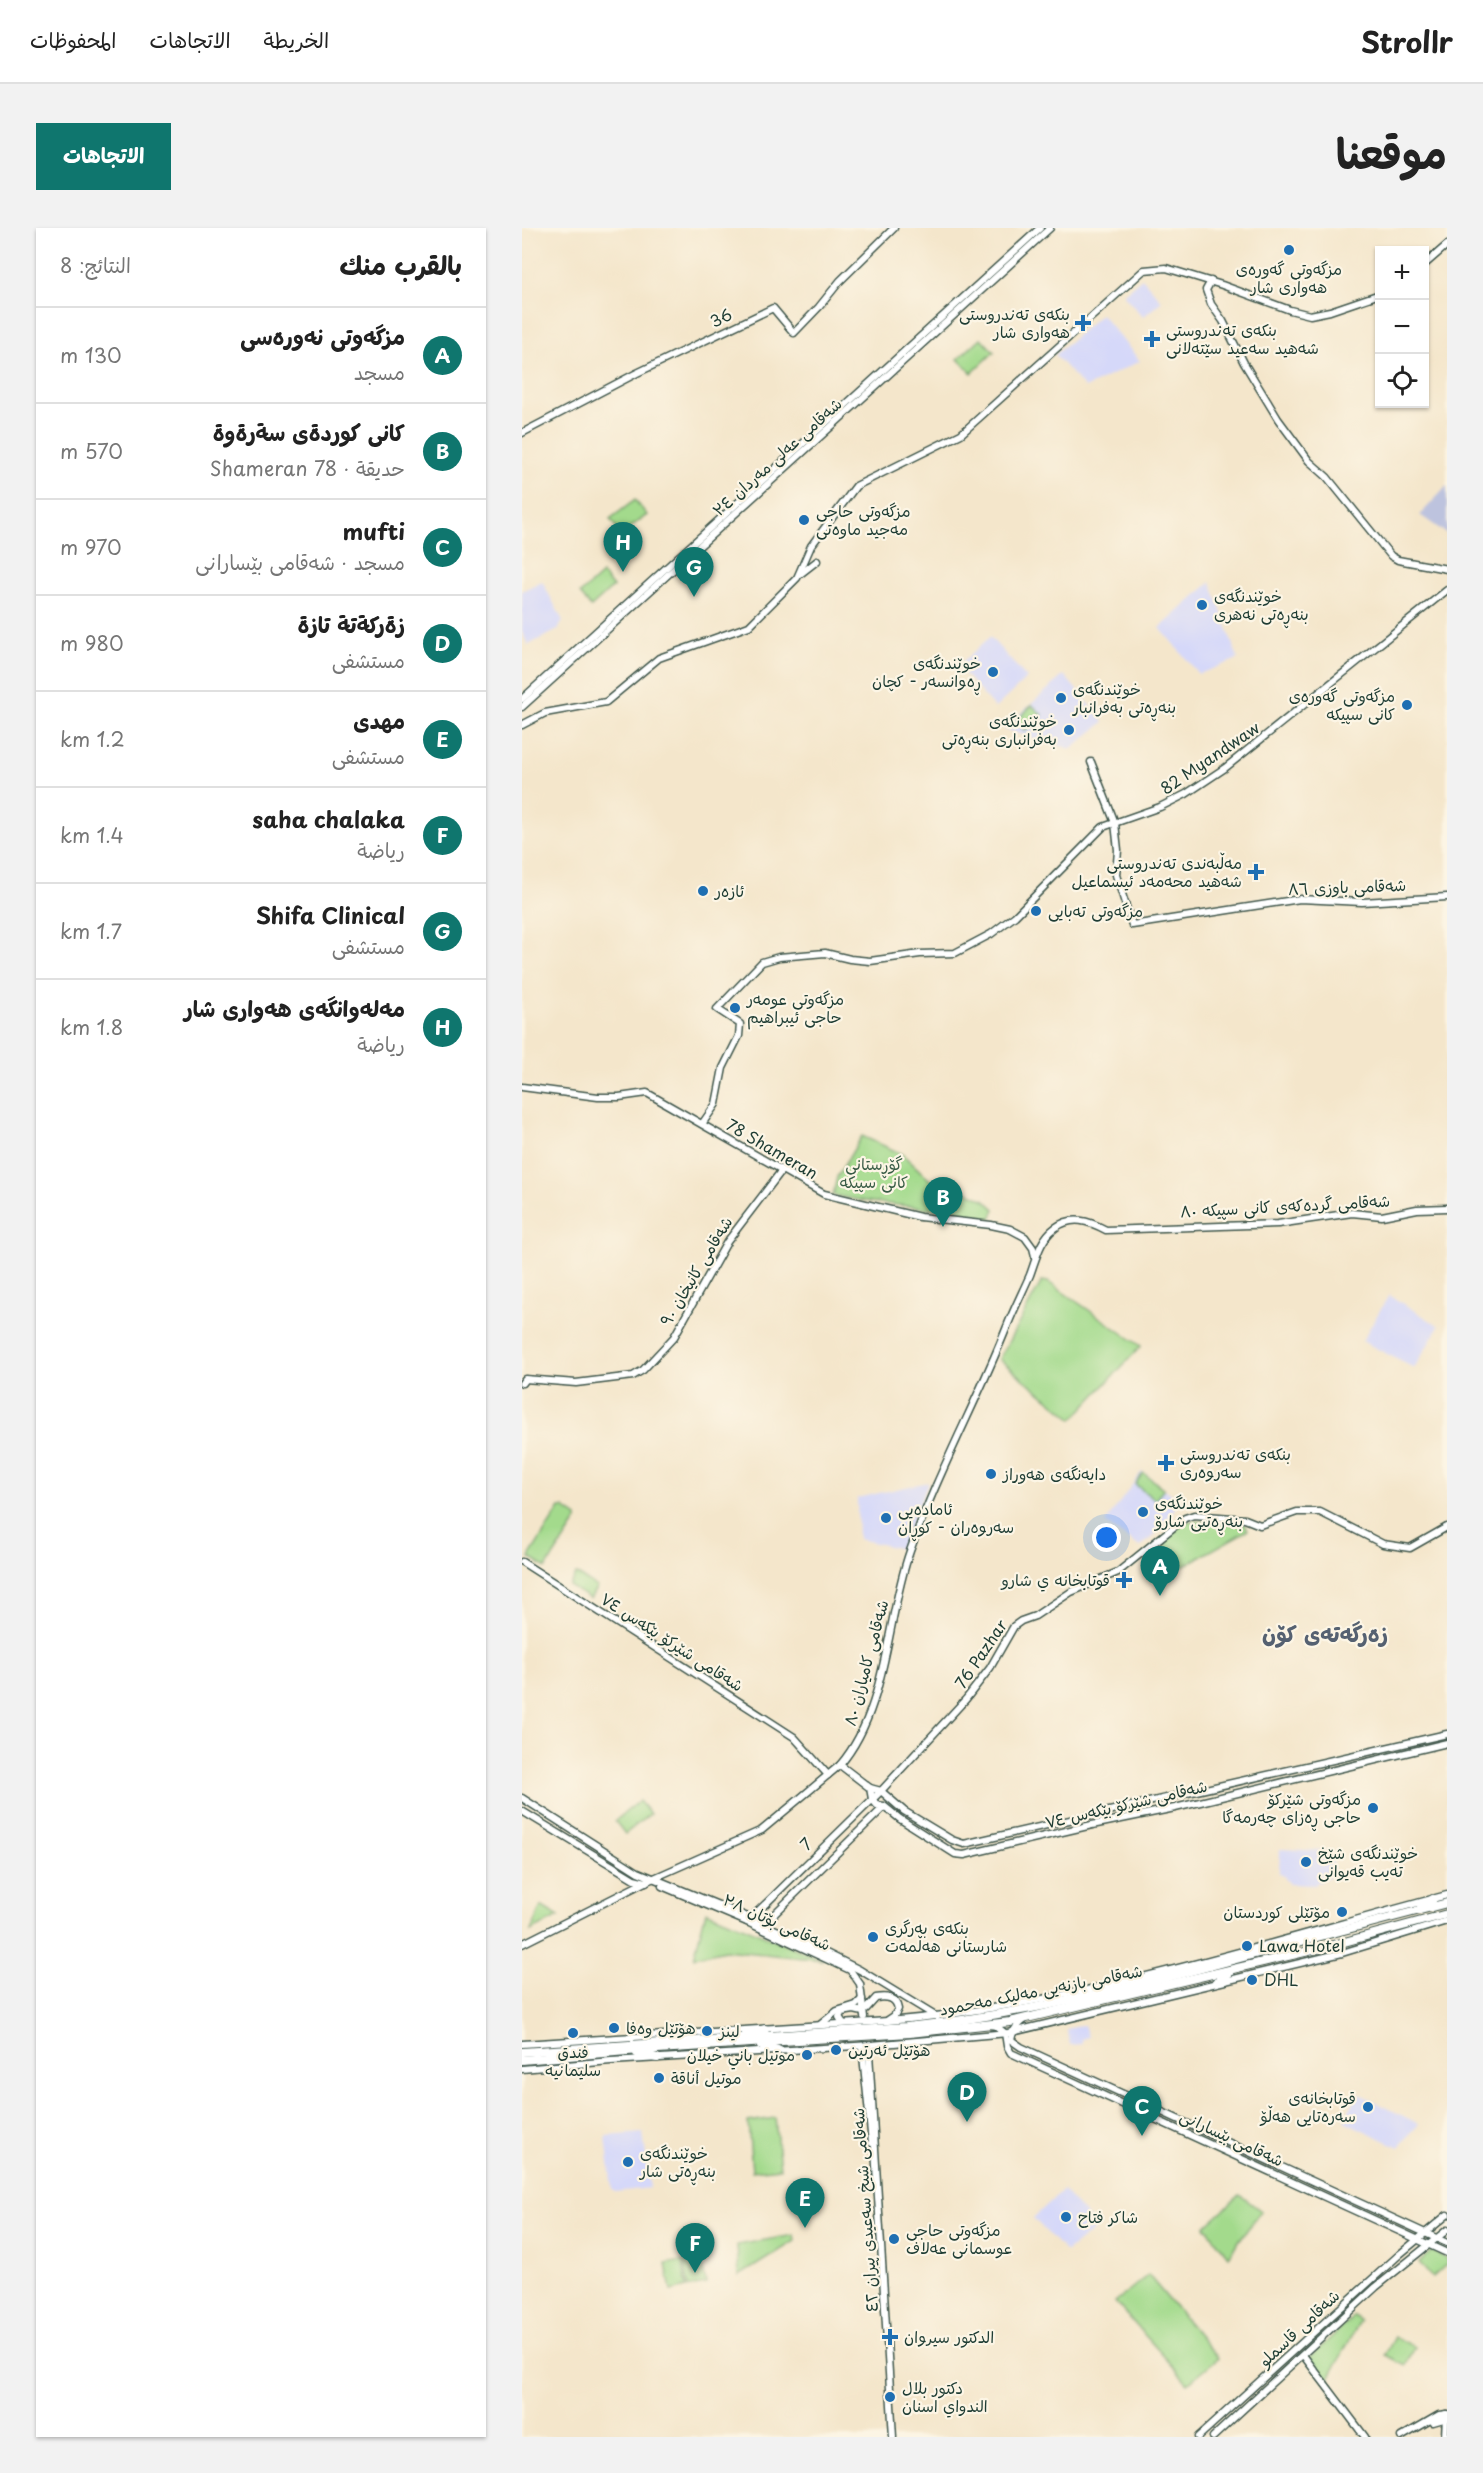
<!DOCTYPE html>
<html lang="ar">
<head>
<meta charset="utf-8">
<style>
  :root { --surface:#fff; --page:#f2f2f2; --text:#222; --muted:#767676; --line:#e0e0e0; --accent:#0f766e }
  body { margin:0; font-family:"Playpen Sans","Playpen Sans Arabic",sans-serif; background:var(--page); color:var(--text); direction:rtl }
  .controls { position:absolute; right:18px; top:18px; display:grid; overflow:hidden; border-radius:0px; box-shadow:0 2px 4px #0004 }
  .controls button { width:54px; height:54px; display:grid; place-items:center; padding:0; border:0; border-bottom:2px solid var(--line); background:var(--surface); color:var(--text); font:30px sans-serif }
  .you { position:absolute; left:585px; top:1310px; width:21px; height:21px; margin:-15px; border:4px solid #fff; border-radius:50%; background:#1a73e8; box-shadow:0 0 0 9px #1a73e833 }
  .badge { display:grid; place-items:center; width:39px; height:39px; border-radius:50%; background:var(--accent); color:#fff; font-size:20px; font-weight:700 }
  .pin { position:absolute; translate:-50% -50px; filter:drop-shadow(0 2px 3px #0008) }
  .pin::after { content:''; position:absolute; top:32px; width:21px; height:18px; background:inherit; clip-path:polygon(0 0,100% 0,50% 100%) }
  .list { margin:0; padding:0; list-style:none }
  h2 { display:flex; justify-content:space-between; align-items:center; height:78px; margin:0; padding:0 24px; font-size:26px }
  h2 small { font-size:20px; font-weight:400; color:var(--muted) }
  .list li { display:grid; grid-template-columns:39px 1fr auto; gap:18px; align-items:center; box-sizing:border-box; height:96px; padding:0 24px; border-top:2px solid var(--line) }
  .list b { display:block; font-size:22px; white-space:nowrap }
  .list p { margin:0; font-size:20px; white-space:nowrap; color:var(--muted) }
  .list em { font-size:20px; font-style:normal; color:var(--muted) }
  .icon { flex:none; width:33px; height:33px; fill:none; stroke:currentColor; stroke-width:2; stroke-linecap:round; stroke-linejoin:round }
  .map { position:relative; flex:none; width:925px; height:2209px; overflow:hidden; direction:ltr; border-radius:0px }
  header { display:flex; align-items:center; gap:36px; box-sizing:border-box; height:84px; padding:0 30px; background:var(--surface); border-bottom:2px solid var(--line) }
  header strong { font-size:28px }
  nav { display:flex; gap:33px; margin-inline-start:auto; font-size:21px }
  .intro { display:flex; align-items:center; justify-content:space-between; box-sizing:border-box; height:144px; padding:0 36px }
  h1 { margin:0; font-size:42px }
  .button { padding:15px 27px; border-radius:0px; background:var(--accent); color:#fff; font-size:21px; font-weight:700 }
  main { display:flex; gap:36px; padding:0 36px }
  aside { flex:1; background:var(--surface); border-radius:0px; box-shadow:0 2px 4px #0004 }
  .map>svg:first-child { display:block }
  .built { fill:#d5d8f9 }
  .industrial { fill:#bdc3de }
  .green { fill:#a3da8c; stroke:#618c60; stroke-width:1.5 }
  .lines { fill:none; stroke-linecap:round; stroke-linejoin:round }
  .secondary-casing { stroke:#3f564b; stroke-width:9 }
  .primary-casing { stroke:#3f564b; stroke-width:9 }
  .highway-casing { stroke:#3f564b; stroke-width:10 }
  .secondary { stroke:#fff; stroke-width:6 }
  .primary { stroke:#fff; stroke-width:6 }
  .highway { stroke:#fff; stroke-width:8 }
  .poi-dot { fill:#1f6fb2; stroke:#fcf5e5; stroke-width:2 }
  .labels { text-anchor:middle; stroke-width:4.5; stroke-linejoin:round; paint-order:stroke }
  .poi-label { font-size:16px; fill:#1f3d34; stroke:#fcf5e5; text-anchor:start }
  .street-label { font-size:16px; fill:#1f3d34; stroke:#fcf5e5 }
  .park-label { font-size:16px; fill:#395c46; stroke:#fcf5e5 }
  .district-label { font-size:22px; font-weight:bold; fill:#556171; stroke:#fcf5e5 }
</style>
</head>
<body>
<header>
<strong>Strollr</strong>
<nav><a>الخريطة</a><a>الاتجاهات</a><a>المحفوظات</a></nav>
</header>
<div class="intro"><h1>موقعنا</h1><a class="button">الاتجاهات</a></div>
<main>
<div class="map">
<svg width="925" height="2209" viewBox="0 0 925 2209">
  <rect width="100%" height="100%" fill="#fcf5e5"/>
  <filter id="ink" filterUnits="userSpaceOnUse"><feTurbulence type="fractalNoise" baseFrequency=".0167" numOctaves="2"/><feDisplacementMap in="SourceGraphic" scale="12" xChannelSelector="R" yChannelSelector="G"/><feConvolveMatrix kernelMatrix="1 2 1 2 8 2 1 2 1" color-interpolation-filters="sRGB"/></filter>
  <filter id="wash" filterUnits="userSpaceOnUse"><feTurbulence type="fractalNoise" baseFrequency=".008" numOctaves="4" result="noise"/><feDisplacementMap in="SourceGraphic" scale="24" xChannelSelector="R" yChannelSelector="G"/><feGaussianBlur stdDeviation="1.35" result="paint"/><feColorMatrix in="noise" values="0 0 0 0 0 0 0 0 0 0 0 0 0 0 0 0 0 1.4 0 .05"/><feComposite in="paint" operator="in"/></filter>
  <g filter="url(#wash)">
    <rect width="100%" height="100%" fill="#f4e6cb"/>
    <g class="built">
      <path d="M620 50 640 73 621 89 601 66Z"/>
      <path d="M579 86 618 133 563 160 533 127Z"/>
      <path d="M20 353 41 393 36 402 6 417 0 404V363Z"/>
      <path d="M689 354 716 431 677 446 638 400Z"/>
      <path d="M468 409 505 450 473 480 436 438Z"/>
      <path d="M542 447 582 494 549 521 481 501Z"/>
      <path d="M867 1067 917 1098 892 1140 840 1113Z"/>
      <path d="M620 1243 658 1273 633 1307 618 1319 583 1295Z"/>
      <path d="M406 1254 380 1321 336 1311 335 1270Z"/>
      <path d="M758 1621 810 1623 812 1646H808V1649L799 1652V1654H794V1657L767 1656 766 1653 763 1652V1649L757 1645Z"/>
      <path d="M562 1797 566 1809 560 1811V1816L548 1817 545 1801Z"/>
      <path d="M836 1865 897 1896 877 1919 822 1893Z"/>
      <path d="M121 1905 128 1960 93 1964 90 1962 84 1908Z"/>
      <path d="M541 1962 575 1999 545 2023H543L511 1990Z"/>
    </g>
    <path class="industrial" d="M925 258V306L898 287Z"/>
    <g class="green">
      <path d="M459 110 472 124 450 145 436 131Z"/>
      <path d="M113 272 125 287 99 306 88 291Z"/>
      <path d="M80 346 91 359 69 379 58 366Z"/>
      <path d="M510 477 520 487 503 503 494 493Z"/>
      <path d="M340 908 380 926 408 952 447 964 463 972 473 981 469 991C418 977 363 980 311 967L315 949Z"/>
      <path d="M520 1053 526 1054 619 1118 551 1191 477 1131Z"/>
      <path d="M621 1245 642 1261 633 1272 613 1256Z"/>
      <path d="M38 1280H42L55 1289V1292L24 1340 8 1330V1327Z"/>
      <path d="M665 1293 723 1296 726 1302 646 1347H628L623 1326Z"/>
      <path d="M54 1346 75 1359 68 1371 47 1358Z"/>
      <path d="M117 1573 128 1586 103 1606 93 1593Z"/>
      <path d="M19 1678 37 1689 9 1703Z"/>
      <path d="M184 1683 301 1732 203 1722 172 1729Z"/>
      <path d="M253 1890 258 1940 230 1943 226 1894Z"/>
      <path d="M718 1967 739 1983 706 2028 683 1998Z"/>
      <path d="M272 2007 273 2013 217 2048 215 2017Z"/>
      <path d="M910 2023 925 2031V2036L910 2050 897 2034Z"/>
      <path d="M179 2030 184 2056 167 2059 162 2033Z"/>
      <path d="M160 2033 165 2059 149 2063 144 2036Z"/>
      <path d="M626 2047 696 2130 666 2155 593 2074Z"/>
      <path d="M832 2088 838 2093 805 2154 786 2131Z"/>
      <path d="M873 2109 893 2119 884 2137 863 2127Z"/>
    </g>
  </g>
  <g filter="url(#ink)">
    <g class="lines">
      <defs>
        <g id="secondary">
          <path d="M902 37 925 17"/>
          <path d="M689 53 684 62 689 76 701 93 722 135 756 191 787 233 805 249 869 328 876 332 925 341"/>
          <path d="M0 205 115 145 251 80 272 105 297 79 318 53 372 0"/>
          <path d="M277 347 295 333"/>
          <path d="M0 471 518 0"/>
          <path d="M0 479 528 0"/>
          <path d="M0 497 23 485 84 474 137 430 227 398 275 350 289 318 334 258 439 206 622 42 644 40 700 57 768 82 788 87 808 83 858 66"/>
          <path d="M569 534 593 595 596 622 594 647 610 697 778 671 840 674 925 669"/>
          <path d="M0 859 76 869H97L125 865 302 966 398 989 469 997 488 1001 503 1009 511 1020 513 1028"/>
          <path d="M180 896 194 876 201 840 217 808 218 796 195 781 240 734 257 729 303 725 328 731 348 733 398 726 433 725 469 706 493 688 581 599 638 579 664 566 703 540 925 362"/>
          <path d="M0 1155 3 1151 54 1155 111 1148 121 1142 152 1109 205 1014 260 942"/>
          <path d="M0 1334 272 1509 306 1547"/>
          <path d="M318 1537 348 1560 359 1563 382 1583 430 1612 442 1616 925 1506"/>
          <path d="M348 1560 350 1571 355 1577 362 1578 378 1591 433 1626 442 1627 570 1597 653 1580 925 1515"/>
          <path d="M0 1570 116 1644 228 1690 300 1723 338 1742 415 1789"/>
          <path d="M0 1583 112 1651 124 1654"/>
          <path d="M140 1658 225 1694 328 1742 338 1756 342 1789"/>
          <path d="M225 1694 359 1563 444 1471 468 1440 492 1398 499 1393 513 1388 549 1364 596 1344 663 1290 672 1287 723 1291 738 1297 775 1284H798L861 1316 888 1320 925 1299"/>
          <path d="M241 1697 362 1579"/>
          <path d="M0 1716 123 1654 240 1602 318 1537C366 1481 364 1390 388 1323 415 1246 454 1176 484 1101 491 1083 500 1065 508 1047 514 1031 518 1011 533 1000 550 987 567 993 584 1002L756 996 830 985 860 988 895 981 925 980"/>
          <path d="M344 1781 354 1770C364 1768 374 1769 376 1781L372 1788 366 1792"/>
          <path d="M502 1792C495 1798 490 1803 489 1812L499 1819 925 2015"/>
          <path d="M321 1795 317 1789 320 1784 332 1782 341 1784"/>
          <path d="M299 1796 315 1783 334 1777 340 1771"/>
          <path d="M468 1797 474 1798 483 1805 485 1818 489 1825 925 2025"/>
          <path d="M0 1816 366 1793C557 1777 740 1716 925 1667"/>
          <path d="M340 1818 350 1915"/>
          <path d="M347 1825 371 2209"/>
          <path d="M0 1841 89 1833 349 1817 486 1805 820 1725 925 1693"/>
          <path d="M781 2127 843 2209"/>
          <path d="M911 2194 925 2190"/>
          <path d="M879 2209 917 2187 925 2186"/>
          <path d="M923 2209 924 2186"/>
        </g>
        <g id="primary">
          <path d="M676 2209 878 2026 925 1987"/>
          <path d="M691 2209 854 2059 925 2002"/>
        </g>
        <g id="highway">
          <path d="M898 1681 911 1671"/>
          <path d="M694 1754 707 1745"/>
          <path d="M224 1807 243 1801"/>
          <path d="M239 1817 256 1822"/>
          <path d="M0 1824 384 1799C519 1785 649 1749 780 1713 828 1700 877 1688 925 1675"/>
          <path d="M115 1825 135 1830"/>
          <path d="M0 1832 105 1823 388 1805 488 1794 804 1719 925 1686"/>
        </g>
      </defs>
      <use href="#secondary" class="secondary-casing"/>
      <use href="#primary" class="primary-casing"/>
      <use href="#highway" class="highway-casing"/>
      <use href="#secondary" class="secondary"/>
      <use href="#primary" class="primary"/>
      <use href="#highway" class="highway"/>
    </g>
  </g>
  <g class="poi-dot">
    <circle cx="767" cy="22" r="6"/>
    <path d="M558 86h6v6h6v6h-6v6h-6v-6h-6v-6h6z"/>
    <path d="M627 102h6v6h6v6h-6v6h-6v-6h-6v-6h6z"/>
    <circle cx="282" cy="292" r="6"/>
    <circle cx="680" cy="377" r="6"/>
    <circle cx="471" cy="444" r="6"/>
    <circle cx="539" cy="470" r="6"/>
    <circle cx="885" cy="477" r="6"/>
    <circle cx="547" cy="502" r="6"/>
    <path d="M731 635h6v6h6v6h-6v6h-6v-6h-6v-6h6z"/>
    <circle cx="181" cy="663" r="6"/>
    <circle cx="514" cy="683" r="6"/>
    <circle cx="213" cy="780" r="6"/>
    <path d="M641 1226h6v6h6v6h-6v6h-6v-6h-6v-6h6z"/>
    <circle cx="469" cy="1246" r="6"/>
    <circle cx="621" cy="1284" r="6"/>
    <circle cx="364" cy="1290" r="6"/>
    <path d="M599 1343h6v6h6v6h-6v6h-6v-6h-6v-6h6z"/>
    <circle cx="851" cy="1580" r="6"/>
    <circle cx="784" cy="1634" r="6"/>
    <circle cx="820" cy="1684" r="6"/>
    <circle cx="351" cy="1709" r="6"/>
    <circle cx="725" cy="1718" r="6"/>
    <circle cx="730" cy="1752" r="6"/>
    <circle cx="92" cy="1800" r="6"/>
    <circle cx="185" cy="1803" r="6"/>
    <circle cx="51" cy="1805" r="6"/>
    <circle cx="314" cy="1822" r="6"/>
    <circle cx="285" cy="1827" r="6"/>
    <circle cx="137" cy="1850" r="6"/>
    <circle cx="846" cy="1879" r="6"/>
    <circle cx="106" cy="1934" r="6"/>
    <circle cx="544" cy="1989" r="6"/>
    <circle cx="372" cy="2011" r="6"/>
    <path d="M365 2100h6v6h6v6h-6v6h-6v-6h-6v-6h6z"/>
    <circle cx="368" cy="2169" r="6"/>
  </g>
  <g class="labels">
    <g class="poi-label">
      <text x="767" y="47" text-anchor="middle">مزگەوتی گەورەی<tspan x="767" dy="18">هەواری شار</tspan></text>
      <text x="548" y="92" text-anchor="end">بنکەی تەندروستی<tspan x="548" dy="18">هەواری شار</tspan></text>
      <text x="644" y="108">بنکەی تەندروستی<tspan x="644" dy="18">شەهید سەعید سێتەلانی</tspan></text>
      <text x="294" y="289">مزگەوتی حاجی<tspan x="294" dy="18">مەجید ماوەتی</tspan></text>
      <text x="692" y="374">خوێندنگەی<tspan x="692" dy="18">بنەڕەتی نەهری</tspan></text>
      <text x="459" y="441" text-anchor="end">خوێندنگەی<tspan x="459" dy="18">ڕەوانسەر - کچان</tspan></text>
      <text x="551" y="467">خوێندنگەی<tspan x="551" dy="18">بنەڕەتی بەفرانبار</tspan></text>
      <text x="873" y="474" text-anchor="end">مزگەوتی گەورەی<tspan x="873" dy="18">کانی سپیکە</tspan></text>
      <text x="535" y="499" text-anchor="end">خوێندنگەی<tspan x="535" dy="18">بەفرانباری بنەڕەتی</tspan></text>
      <text x="720" y="641" text-anchor="end">مەڵبەندی تەندروستی<tspan x="720" dy="18">شەهید محەمەد ئیسماعیل</tspan></text>
      <text x="193" y="669">ئازەر</text>
      <text x="526" y="689">مزگەوتی تەبایی</text>
      <text x="225" y="777">مزگەوتی عومەر<tspan x="225" dy="18">حاجی ئیبراهیم</tspan></text>
      <text x="658" y="1232">بنکەی تەندروستی<tspan x="658" dy="18">سەروەری</tspan></text>
      <text x="481" y="1252">دایەنگەی هەوراز</text>
      <text x="633" y="1281">خوێندنگەی<tspan x="633" dy="18">بنەڕەتیی شارۆ</tspan></text>
      <text x="376" y="1287">ئامادەیی<tspan x="376" dy="18">سەروەران - کوڕان</tspan></text>
      <text x="588" y="1358" text-anchor="end">قوتابخانه ي شارو</text>
      <text x="839" y="1577" text-anchor="end">مزگەوتی شێرکۆ<tspan x="839" dy="18">حاجی ڕەزای چەرمەگا</tspan></text>
      <text x="796" y="1631">خوێندنگەی شێخ<tspan x="796" dy="18">تەیب قەیوانی</tspan></text>
      <text x="808" y="1690" text-anchor="end">مۆتێلی کوردستان</text>
      <text x="363" y="1706">بنکەی بەرگری<tspan x="363" dy="18">شارستانی هەڵمەت</tspan></text>
      <text x="737" y="1724">Lawa Hotel</text>
      <text x="742" y="1758">DHL</text>
      <text x="104" y="1806">هۆتێل وەفا</text>
      <text x="197" y="1809">لينز</text>
      <text x="326" y="1828">هۆتێل ئەرتین</text>
      <text x="51" y="1830" text-anchor="middle">فندق<tspan x="51" dy="18">سليمانيه</tspan></text>
      <text x="273" y="1833" text-anchor="end">موتيل باني خيلان</text>
      <text x="149" y="1856">موتيل أناقة</text>
      <text x="834" y="1876" text-anchor="end">قوتابخانەی<tspan x="834" dy="18">سەرەتایی هەڵۆ</tspan></text>
      <text x="118" y="1931">خوێندنگەی<tspan x="118" dy="18">بنەڕەتی شار</tspan></text>
      <text x="556" y="1995">شاكر فتاح</text>
      <text x="384" y="2008">مزگەوتی حاجی<tspan x="384" dy="18">عوسمانی عەلاف</tspan></text>
      <text x="382" y="2115">الدكتور سيروان</text>
      <text x="380" y="2166">دكتور بلال<tspan x="380" dy="18">الندواي اسنان</tspan></text>
    </g>
    <g class="street-label">
      <text transform="translate(199 90) rotate(-25)" y="6">36</text>
      <text transform="translate(255 229) rotate(-42)" y="6">شەقامی عەلی مەردان ٣٤</text>
      <text transform="translate(688 530) rotate(-34)" y="6">82 Myandwaw</text>
      <text transform="translate(825 659) rotate(-2)" y="6">شەقامی باوزی ٨٦</text>
      <text transform="translate(250 921) rotate(30)" y="6">78 Shameran</text>
      <text transform="translate(763 978) rotate(-3)" y="6">شەقامی گردەکەی کانی سپیکە ٨٠</text>
      <text transform="translate(174 1043) rotate(-59)" y="6">شەقامی کانیخان ٩٠</text>
      <text transform="translate(150 1414) rotate(33)" y="6">شەقامی شێرکۆ بێکەس ٧٤</text>
      <text transform="translate(459 1426) rotate(-56)" y="6">76 Pazhar</text>
      <text transform="translate(344 1435) rotate(-75)" y="6">شەقامی کامیاران ٨٠</text>
      <text transform="translate(604 1576) rotate(-13)" y="6">شەقامی شێرکۆ بێکەس ٧٤</text>
      <text transform="translate(284 1616) rotate(-44)" y="6">7</text>
      <text transform="translate(255 1694) rotate(24)" y="6">شەقامی بۆتان ٣٨</text>
      <text transform="translate(519 1762) rotate(-11)" y="6">شەقامی بازنەیی مەلیک مەحمود</text>
      <text transform="translate(710 1910) rotate(25)" y="6">شەقامی بێسارانی</text>
      <text transform="translate(343 1982) rotate(-94)" y="6">شەقامی شیخ سەعیدی پیران ٤٢</text>
      <text transform="translate(777 2100) rotate(-43)" y="6">شەقامی قاسملو</text>
    </g>
    <g class="park-label">
      <text x="352" y="942">گۆڕستانی<tspan x="352" dy="18">کانی سپیکە</tspan></text>
    </g>
    <g class="district-label">
      <text x="803" y="1414">زەرگەتەی کۆن</text>
    </g>
  </g>
</svg>
<div class="controls">
<button>+</button>
<button>−</button>
<button><svg class="icon" aria-label="locate" viewBox="0 0 24 24"><circle cx="12" cy="12" r="6"/><path d="M12 2v4M12 18v4M2 12h4M18 12h4"/></svg></button>
</div>
<div class="you"></div>
<div class="pin badge" style="left:638px;top:1368px">A</div>
<div class="pin badge" style="left:421px;top:999px">B</div>
<div class="pin badge" style="left:620px;top:1908px">C</div>
<div class="pin badge" style="left:445px;top:1894px">D</div>
<div class="pin badge" style="left:283px;top:2000px">E</div>
<div class="pin badge" style="left:173px;top:2045px">F</div>
<div class="pin badge" style="left:172px;top:369px">G</div>
<div class="pin badge" style="left:101px;top:344px">H</div>
</div>
<aside>
<h2>بالقرب منك<small>النتائج: 8</small></h2>
<ul class="list">
<li><span class="badge">A</span><div><b>مزگەوتی نەورەسی</b><p>مسجد</p></div><em>130 m</em></li>
<li><span class="badge">B</span><div><b>كانى كوردةى سةرةوة</b><p>حديقة · 78 Shameran</p></div><em>570 m</em></li>
<li><span class="badge">C</span><div><b>mufti</b><p>مسجد · شەقامی بێسارانی</p></div><em>970 m</em></li>
<li><span class="badge">D</span><div><b>زةركةتة تازة</b><p>مستشفى</p></div><em>980 m</em></li>
<li><span class="badge">E</span><div><b>مهدی</b><p>مستشفى</p></div><em>1.2 km</em></li>
<li><span class="badge">F</span><div><b>saha chalaka</b><p>رياضة</p></div><em>1.4 km</em></li>
<li><span class="badge">G</span><div><b>Shifa Clinical</b><p>مستشفى</p></div><em>1.7 km</em></li>
<li><span class="badge">H</span><div><b>مەلەوانگەی هەواری شار</b><p>رياضة</p></div><em>1.8 km</em></li>
</ul>
</aside>
</main>
</body>
</html>
